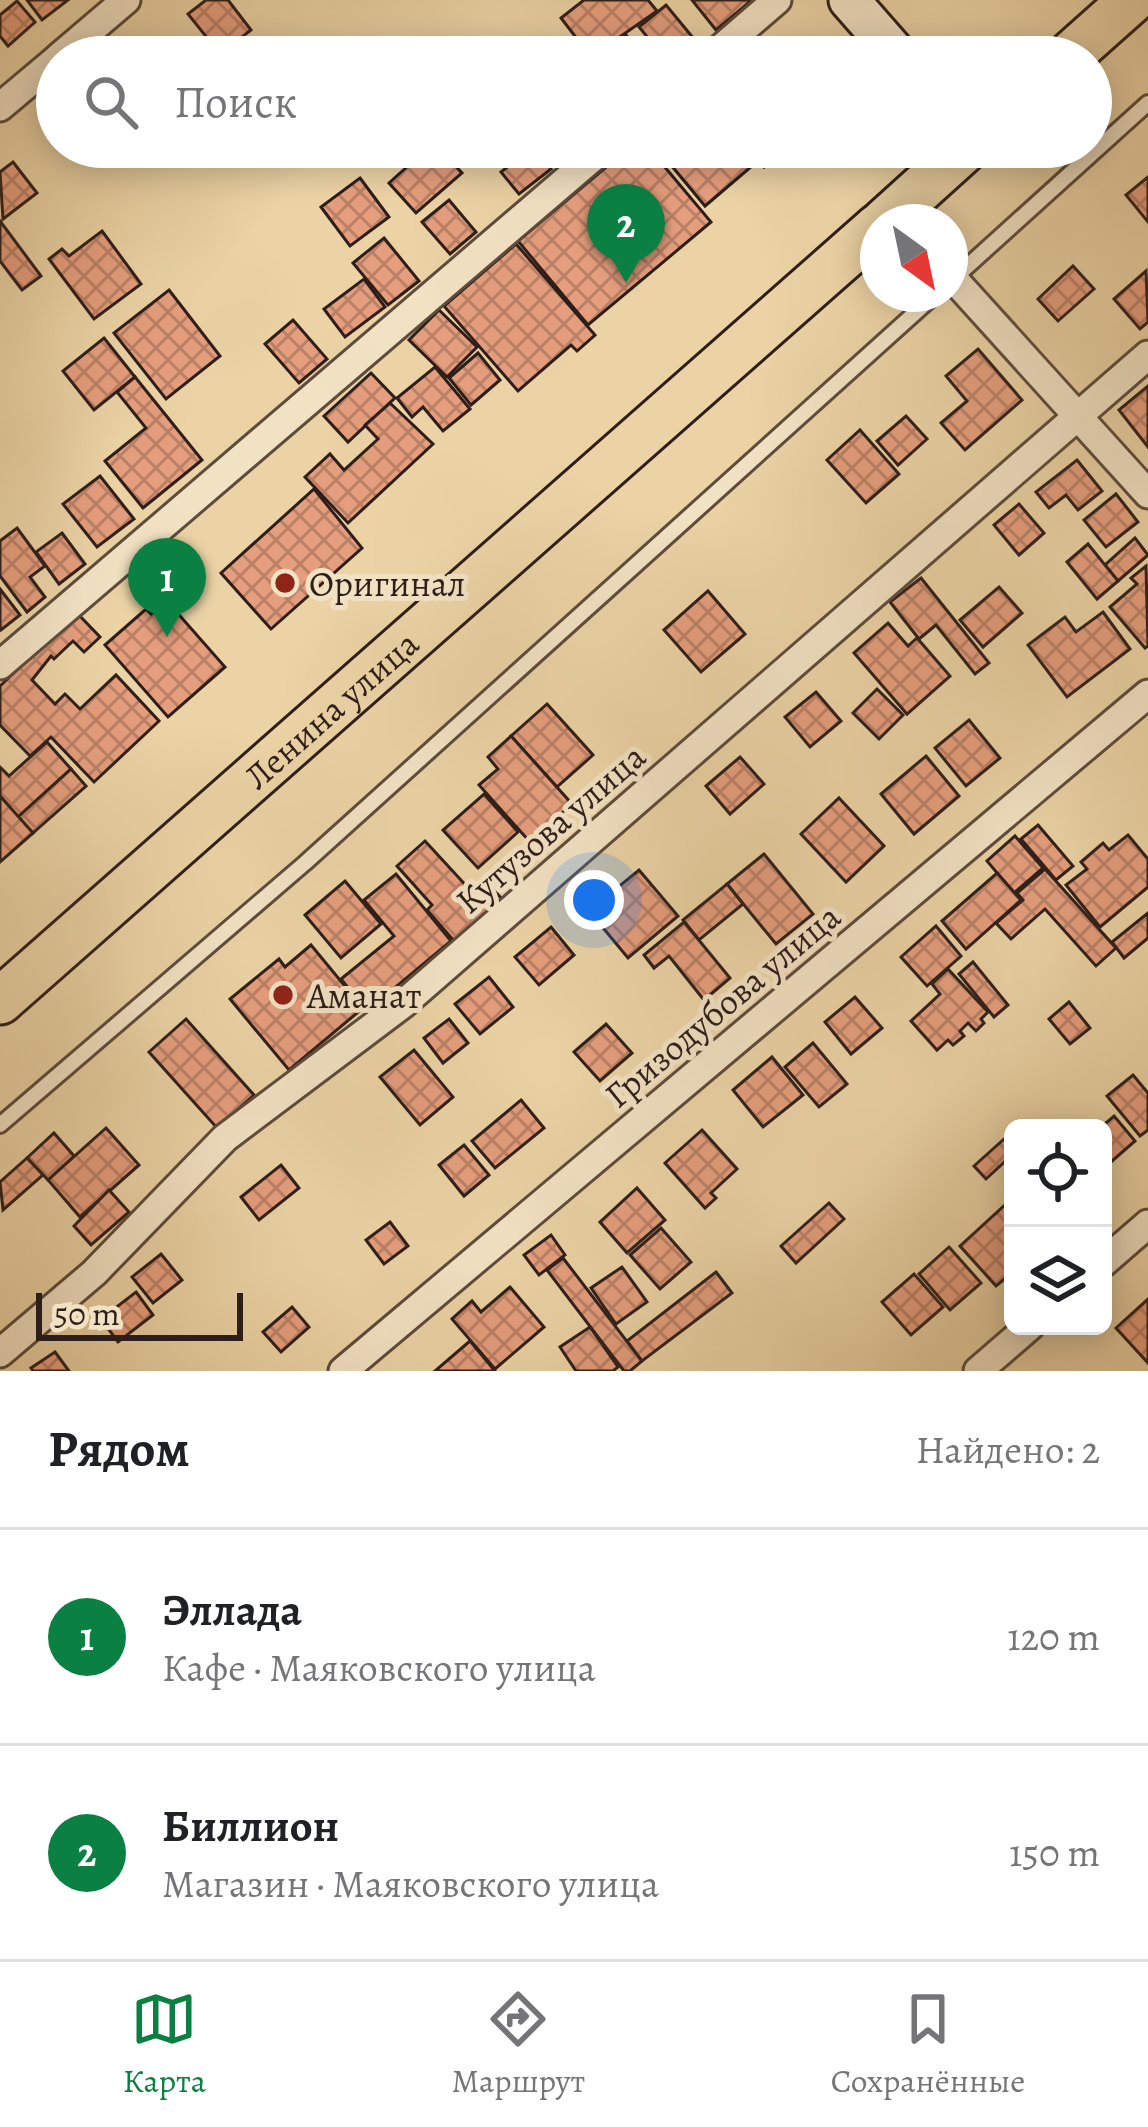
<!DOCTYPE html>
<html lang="ru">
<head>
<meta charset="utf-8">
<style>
  :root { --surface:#fff; --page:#f2f2f2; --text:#202124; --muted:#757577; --line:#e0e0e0; --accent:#0b8043 }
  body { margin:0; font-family:Alegreya,serif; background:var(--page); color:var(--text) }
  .controls { position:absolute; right:36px; bottom:36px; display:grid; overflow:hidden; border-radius:18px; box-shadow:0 6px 30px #0003 }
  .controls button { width:108px; height:108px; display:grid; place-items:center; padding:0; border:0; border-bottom:3px solid var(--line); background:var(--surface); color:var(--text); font:60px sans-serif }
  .compass { position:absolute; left:860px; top:204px; width:108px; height:108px; border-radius:50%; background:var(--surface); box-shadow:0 6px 30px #0003; rotate:147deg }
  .scale { position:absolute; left:36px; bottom:30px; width:207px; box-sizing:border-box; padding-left:12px; border:6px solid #2e1e19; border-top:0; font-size:33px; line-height:42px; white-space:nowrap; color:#2e1e19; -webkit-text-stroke:9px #f2e2c4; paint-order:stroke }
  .you { position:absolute; left:594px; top:900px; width:42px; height:42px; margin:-30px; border:9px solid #fff; border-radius:50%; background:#1a73e8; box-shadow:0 0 0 18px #1a73e833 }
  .badge { display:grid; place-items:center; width:78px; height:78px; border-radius:50%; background:var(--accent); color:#fff; font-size:39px; font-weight:700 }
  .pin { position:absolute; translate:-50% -99px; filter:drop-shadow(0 3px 6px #0008) }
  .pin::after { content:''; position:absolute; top:63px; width:42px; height:36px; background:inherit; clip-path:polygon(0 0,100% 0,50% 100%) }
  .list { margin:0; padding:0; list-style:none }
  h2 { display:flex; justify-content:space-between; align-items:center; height:156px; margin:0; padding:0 48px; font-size:51px }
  h2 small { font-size:39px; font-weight:400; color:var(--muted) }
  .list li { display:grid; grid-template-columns:78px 1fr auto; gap:36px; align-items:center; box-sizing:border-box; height:216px; padding:0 48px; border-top:3px solid var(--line) }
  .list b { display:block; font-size:45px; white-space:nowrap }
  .list p { margin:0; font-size:39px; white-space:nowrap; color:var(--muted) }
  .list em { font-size:39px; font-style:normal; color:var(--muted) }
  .icon { flex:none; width:66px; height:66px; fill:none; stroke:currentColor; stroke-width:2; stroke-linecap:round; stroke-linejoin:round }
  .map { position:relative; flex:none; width:1148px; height:1371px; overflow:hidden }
  .search { position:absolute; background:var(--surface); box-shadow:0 6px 30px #0003; left:36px; right:36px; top:36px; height:132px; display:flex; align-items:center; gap:30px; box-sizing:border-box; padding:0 42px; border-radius:66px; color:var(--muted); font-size:45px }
  .sheet { height:588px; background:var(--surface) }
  nav { display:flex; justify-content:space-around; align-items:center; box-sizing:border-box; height:168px; border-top:3px solid var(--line); background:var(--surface); font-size:33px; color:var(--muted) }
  nav a { display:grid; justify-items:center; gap:6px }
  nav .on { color:var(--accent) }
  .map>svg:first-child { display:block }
  .building { fill:url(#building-cross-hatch); stroke:#2e1e19; stroke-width:3 }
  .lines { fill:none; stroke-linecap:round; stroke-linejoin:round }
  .lane-casing { stroke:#5d4b3c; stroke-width:20 }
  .street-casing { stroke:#5d4b3c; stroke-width:33 }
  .secondary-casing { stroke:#2e1e19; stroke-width:45 }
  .primary-casing { stroke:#2e1e19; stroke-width:51 }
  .lane { stroke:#f2e2c4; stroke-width:14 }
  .street { stroke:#f2e2c4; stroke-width:27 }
  .secondary { stroke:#f2e2c4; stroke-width:39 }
  .primary { stroke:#ebd3a5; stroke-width:45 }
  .poi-dot { fill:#8f2418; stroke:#f2e2c4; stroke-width:4.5 }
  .labels { text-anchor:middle; stroke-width:10; stroke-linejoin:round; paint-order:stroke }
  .poi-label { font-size:36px; fill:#2e1e19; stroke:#f2e2c4; text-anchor:start }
  .street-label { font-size:36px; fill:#2e1e19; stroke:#f2e2c4 }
</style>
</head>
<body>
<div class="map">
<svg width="1148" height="1371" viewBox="0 0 1148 1371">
  <defs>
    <pattern id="building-cross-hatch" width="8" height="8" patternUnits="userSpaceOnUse" patternTransform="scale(3)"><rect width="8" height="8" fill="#e59e7d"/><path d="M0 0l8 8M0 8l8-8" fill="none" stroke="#ba8066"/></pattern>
  </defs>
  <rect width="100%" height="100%" fill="#ebd3a5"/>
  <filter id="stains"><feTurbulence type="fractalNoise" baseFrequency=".00167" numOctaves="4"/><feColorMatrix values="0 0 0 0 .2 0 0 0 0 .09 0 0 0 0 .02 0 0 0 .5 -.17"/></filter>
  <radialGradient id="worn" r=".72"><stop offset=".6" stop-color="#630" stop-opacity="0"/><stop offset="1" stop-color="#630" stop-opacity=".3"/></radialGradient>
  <g class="building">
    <path d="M27 0H68L42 20Z"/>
    <path d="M206 0H228L251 30 220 54 188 14Z"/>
    <path d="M584 0H648L657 11 591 57 561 18Z"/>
    <path d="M692 0H752L716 30Z"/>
    <path d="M17 1 35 22 8 46 0 36V15Z"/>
    <path d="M666 5 699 45 684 57H664L639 27Z"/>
    <path d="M626 35 642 57H596Z"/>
    <path d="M429 147H438L462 173 416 213 389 183Z"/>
    <path d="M533 147 551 169 519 194 501 172Z"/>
    <path d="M630 147H648L711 222 588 325 518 241Z"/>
    <path d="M656 147H748L759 160 705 206Z"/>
    <path d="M748 147H788L764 167Z"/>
    <path d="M13 162 37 193 3 219 0 172Z"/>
    <path d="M1148 177V222L1126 195Z"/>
    <path d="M360 178 389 217 350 246 321 207Z"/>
    <path d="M449 200 476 232 450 254 422 222Z"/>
    <path d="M0 221 41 276 22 290 0 261Z"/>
    <path d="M102 231 141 284 94 319 49 259 62 249 69 256Z"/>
    <path d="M384 238 419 281 388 305 353 263Z"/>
    <path d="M516 244 595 335 577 351 571 345 518 391 444 306Z"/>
    <path d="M1073 266 1094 289 1058 321 1038 299Z"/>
    <path d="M1146 271 1148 322 1140 329 1114 299Z"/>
    <path d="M364 279 385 307 345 337 324 309Z"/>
    <path d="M169 290 220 356 166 399 114 333Z"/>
    <path d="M439 310 477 347 447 377 409 340Z"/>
    <path d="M293 320 327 359 299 383 265 344Z"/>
    <path d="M104 338 135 377 94 410 63 371Z"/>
    <path d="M978 349 1022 400 965 450 941 423 967 401 946 376Z"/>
    <path d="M478 353 500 380 471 405 449 378Z"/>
    <path d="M435 367 470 409 443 431 423 407 412 417 397 398Z"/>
    <path d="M371 373 395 398 348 442 324 416Z"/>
    <path d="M135 377 202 460 143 508 105 461 146 428 117 392Z"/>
    <path d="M1148 386V447L1119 410Z"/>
    <path d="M390 403 433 444 348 523 305 477 330 454 344 470 378 439 365 425Z"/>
    <path d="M906 416 927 439 898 465 877 441Z"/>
    <path d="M860 430 899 474 866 503 827 460Z"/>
    <path d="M1077 460 1102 491 1078 510 1066 495 1049 508 1036 492Z"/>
    <path d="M100 476 134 519 97 547 63 504Z"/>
    <path d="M314 489 362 548 271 629 221 573Z"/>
    <path d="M1116 494 1138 522 1106 547 1084 520Z"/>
    <path d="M1019 504 1044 533 1019 555 994 525Z"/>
    <path d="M17 528 45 566 30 577 45 597 27 612 0 576V541Z"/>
    <path d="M62 533 85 564 59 584 36 552Z"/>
    <path d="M1135 538 1148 555 1118 581 1105 565Z"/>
    <path d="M1088 544 1118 581 1097 599 1067 562Z"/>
    <path d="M1146 566 1148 646 1145 648 1110 607 1137 584 1131 578Z"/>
    <path d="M921 578 989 663 975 674 936 625 919 639 890 602Z"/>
    <path d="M999 587 1022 613 983 647 960 620Z"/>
    <path d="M0 589 20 615 1 630 0 628Z"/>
    <path d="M708 591 745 634 701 672 664 630Z"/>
    <path d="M166 600 225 667 168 717 105 645 146 609 151 614Z"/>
    <path d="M1103 612 1130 649 1067 697 1028 645 1065 617 1076 632Z"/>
    <path d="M77 613 100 637 84 652 73 641 54 659 51 656 32 680 55 704 65 694 80 709 116 675 159 721 94 782 51 737 30 756 0 725V686Z"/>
    <path d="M888 623 908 646 917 638 950 676 907 714 854 653Z"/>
    <path d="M877 689 903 715 879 739 853 713Z"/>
    <path d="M816 692 841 721 810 747 785 717Z"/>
    <path d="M547 704 593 755 557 787 511 736Z"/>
    <path d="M969 720 1000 758 966 786 935 748Z"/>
    <path d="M511 736 572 804 530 842 479 785 498 769 488 757Z"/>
    <path d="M47 742 71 769 18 817 0 796V767L9 776Z"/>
    <path d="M926 756 959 796 914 834 881 794Z"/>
    <path d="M740 757 764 784 730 814 706 786Z"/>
    <path d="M71 769 86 786 33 833 18 817Z"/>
    <path d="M484 794 518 832 478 868 443 830Z"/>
    <path d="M0 796 33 833 0 862Z"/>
    <path d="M839 798 884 846 846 882 801 834Z"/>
    <path d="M1038 825 1073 866 1056 880 1021 839Z"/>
    <path d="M1128 835 1148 859V887L1100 927 1066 885 1087 869 1081 862 1103 843 1109 850Z"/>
    <path d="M1015 836 1043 868 1014 893 987 861Z"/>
    <path d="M425 841 471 891 484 879 502 899 454 941 427 910 432 905 397 866Z"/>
    <path d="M764 854 813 914 776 944 727 884Z"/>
    <path d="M1045 869 1116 948 1096 966 1045 909 1011 939 996 923 1023 900 1017 893Z"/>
    <path d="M639 870 678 916 628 958 589 911Z"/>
    <path d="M997 873 1021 900 966 949 942 921Z"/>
    <path d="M396 874 451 941 367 1011 341 979 394 936 364 900Z"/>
    <path d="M345 881 381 924 341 958 305 915Z"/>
    <path d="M727 884 743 904 699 940 683 920Z"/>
    <path d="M1148 913V938L1124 958 1112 942Z"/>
    <path d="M684 922 730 978 704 1000 669 956 654 968 644 955Z"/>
    <path d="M936 926 961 956 927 986 901 957Z"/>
    <path d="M551 927 574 955 539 985 515 957Z"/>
    <path d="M311 945 363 1008 289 1070 230 999 279 959 285 967Z"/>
    <path d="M973 962 1008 1005 994 1017 959 974Z"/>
    <path d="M948 969 988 1012 981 1019 984 1023 976 1031 968 1023 960 1031 964 1036 953 1045 948 1040 937 1050 911 1021 940 994 932 984Z"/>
    <path d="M489 977 513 1007 480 1034 455 1004Z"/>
    <path d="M855 997 882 1028 851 1054 825 1022Z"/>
    <path d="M1069 1002 1090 1028 1070 1044 1049 1019Z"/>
    <path d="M186 1019 254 1095 217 1128 149 1052Z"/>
    <path d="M449 1019 468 1043 443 1063 424 1038Z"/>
    <path d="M606 1024 632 1053 600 1081 574 1052Z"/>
    <path d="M813 1043 847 1084 819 1107 785 1067Z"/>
    <path d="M414 1050 453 1097 420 1125 380 1077Z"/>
    <path d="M772 1057 803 1095 763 1127 733 1090Z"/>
    <path d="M1133 1075 1148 1093V1130L1140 1136 1107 1096Z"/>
    <path d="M521 1100 544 1128 495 1168 472 1141Z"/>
    <path d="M1114 1116 1135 1141 1103 1169V1128H1100Z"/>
    <path d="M106 1128 139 1165 80 1217 48 1180Z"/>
    <path d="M702 1130 737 1169 711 1193 716 1198 705 1208 665 1163Z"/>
    <path d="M1013 1131V1154L986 1179 974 1166Z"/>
    <path d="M54 1133 74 1156 48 1180 27 1158Z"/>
    <path d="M464 1145 489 1175 464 1196 439 1165Z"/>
    <path d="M27 1158 43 1175 3 1210 0 1182Z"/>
    <path d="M281 1165 299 1188 259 1220 241 1197Z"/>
    <path d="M637 1188 665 1220 627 1253 600 1222Z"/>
    <path d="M109 1190 129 1212 91 1245 74 1226Z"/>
    <path d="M829 1203 844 1219 796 1263 781 1246Z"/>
    <path d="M1005 1205 1013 1214V1272L996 1286 960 1246Z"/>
    <path d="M390 1222 408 1246 384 1264 366 1240Z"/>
    <path d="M661 1228 691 1262 660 1289 630 1255Z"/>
    <path d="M551 1235 565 1255 539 1275 524 1255Z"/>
    <path d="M949 1247 981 1283 950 1310 919 1274Z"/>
    <path d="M161 1254 182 1280 153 1303 132 1277Z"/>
    <path d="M563 1258 642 1361 630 1371H624L547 1270Z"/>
    <path d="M622 1267 647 1302 616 1324 591 1288Z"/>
    <path d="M716 1272 732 1293 642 1361 627 1341Z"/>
    <path d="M914 1274 943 1307 911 1335 882 1302Z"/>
    <path d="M510 1287 544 1327 495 1369 452 1319 472 1301 481 1312Z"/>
    <path d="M136 1292 153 1315 118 1342 101 1319Z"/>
    <path d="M1148 1299V1363L1116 1328Z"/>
    <path d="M292 1307 309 1327 281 1352 263 1332Z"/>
    <path d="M590 1327 618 1367 613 1371H576L560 1347Z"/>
    <path d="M470 1341 495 1371H435Z"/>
    <path d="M55 1352 69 1371H33L31 1368Z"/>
  </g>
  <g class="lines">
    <defs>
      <g id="lane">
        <path d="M950 282 1148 103"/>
        <path d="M0 1125 305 863 936 294"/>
      </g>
      <g id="street">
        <path d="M59 57 126 0"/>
        <path d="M711 57 777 0"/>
        <path d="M0 107 57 59"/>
        <path d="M950 275 1148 494"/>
        <path d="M0 665 605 147"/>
        <path d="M1103 1263 1148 1224"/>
        <path d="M0 1353 94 1273 225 1138 403 1004 1148 355"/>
        <path d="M343 1371 1148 694"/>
        <path d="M978 1371 1030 1326"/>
      </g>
      <path id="secondary" d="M849 0 899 57"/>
      <g id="primary">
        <path d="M1068 57 1132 0"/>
        <path d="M884 222 967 147"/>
        <path id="s1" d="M0 1001 878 227"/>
      </g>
    </defs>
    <use href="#lane" class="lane-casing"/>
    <use href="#street" class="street-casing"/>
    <use href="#secondary" class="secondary-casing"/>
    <use href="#primary" class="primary-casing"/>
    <use href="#lane" class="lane"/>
    <use href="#street" class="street"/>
    <use href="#secondary" class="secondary"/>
    <use href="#primary" class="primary"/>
  </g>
  <g class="poi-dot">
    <circle cx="285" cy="583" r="12"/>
    <circle cx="283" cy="995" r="12"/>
  </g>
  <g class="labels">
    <g class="poi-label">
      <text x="309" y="596">Оригинал</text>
      <text x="307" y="1008">Аманат</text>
    </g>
    <g class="street-label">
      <text dy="13" stroke="none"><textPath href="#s1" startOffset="441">Ленина улица</textPath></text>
      <text transform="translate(550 828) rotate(-41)" y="13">Кутузова улица</text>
      <text transform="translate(722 1005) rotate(-40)" y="13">Гризодубова улица</text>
    </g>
  </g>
  <rect width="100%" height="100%" filter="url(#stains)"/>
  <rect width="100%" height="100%" fill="url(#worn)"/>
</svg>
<div class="controls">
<button><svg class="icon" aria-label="locate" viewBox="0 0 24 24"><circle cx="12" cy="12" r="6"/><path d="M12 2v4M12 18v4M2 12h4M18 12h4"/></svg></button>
<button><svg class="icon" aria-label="layers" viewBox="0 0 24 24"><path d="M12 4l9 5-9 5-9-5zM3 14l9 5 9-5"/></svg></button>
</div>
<svg class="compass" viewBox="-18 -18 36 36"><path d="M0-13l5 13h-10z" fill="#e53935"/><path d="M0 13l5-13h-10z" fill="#757577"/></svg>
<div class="scale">50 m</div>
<div class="you"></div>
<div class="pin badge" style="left:167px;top:637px">1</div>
<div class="pin badge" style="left:626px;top:283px">2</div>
<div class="search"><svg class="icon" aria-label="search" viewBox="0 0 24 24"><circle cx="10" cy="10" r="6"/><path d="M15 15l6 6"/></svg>Поиск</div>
</div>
<section class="sheet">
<h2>Рядом<small>Найдено: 2</small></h2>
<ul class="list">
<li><span class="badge">1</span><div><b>Эллада</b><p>Кафе · Маяковского улица</p></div><em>120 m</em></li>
<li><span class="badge">2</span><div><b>Биллион</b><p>Магазин · Маяковского улица</p></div><em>150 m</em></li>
</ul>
</section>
<nav>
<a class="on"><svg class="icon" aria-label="map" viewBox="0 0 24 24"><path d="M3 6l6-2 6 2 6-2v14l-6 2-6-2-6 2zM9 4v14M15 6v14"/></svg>Карта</a>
<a><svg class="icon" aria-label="directions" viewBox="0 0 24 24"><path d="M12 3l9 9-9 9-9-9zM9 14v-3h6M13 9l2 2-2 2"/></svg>Маршрут</a>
<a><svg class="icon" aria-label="saved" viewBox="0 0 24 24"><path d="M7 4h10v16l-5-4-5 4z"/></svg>Сохранённые</a>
</nav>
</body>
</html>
